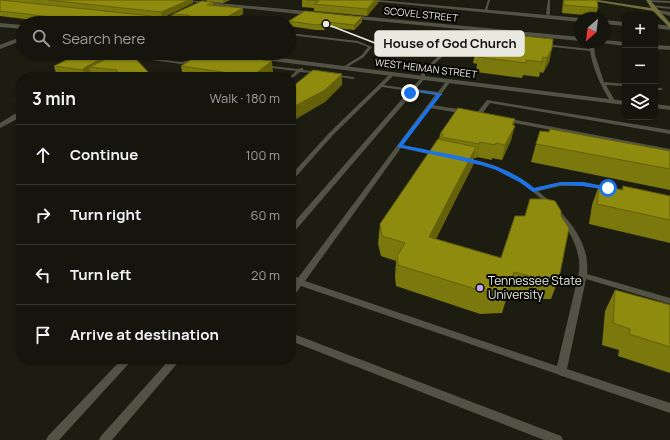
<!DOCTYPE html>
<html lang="en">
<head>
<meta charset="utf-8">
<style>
  :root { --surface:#15150d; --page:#22221b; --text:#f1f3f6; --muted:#9d9f9d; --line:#34342e }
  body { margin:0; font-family:Manrope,sans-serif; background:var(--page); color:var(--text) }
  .controls { position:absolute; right:12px; top:12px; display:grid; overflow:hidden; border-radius:8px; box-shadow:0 1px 3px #0004 }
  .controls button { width:36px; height:36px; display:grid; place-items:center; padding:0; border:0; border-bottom:1px solid var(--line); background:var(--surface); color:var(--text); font:20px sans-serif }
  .compass { position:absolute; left:574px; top:12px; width:36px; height:36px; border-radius:50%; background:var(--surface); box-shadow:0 1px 3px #0004; rotate:208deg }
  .stop { position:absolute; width:12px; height:12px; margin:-9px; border:3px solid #1a73e8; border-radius:50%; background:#fff }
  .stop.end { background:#1a73e8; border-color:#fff; box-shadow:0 1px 4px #0008 }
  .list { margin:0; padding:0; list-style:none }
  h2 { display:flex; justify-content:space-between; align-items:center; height:52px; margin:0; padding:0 16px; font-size:17px }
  h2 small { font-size:13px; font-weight:400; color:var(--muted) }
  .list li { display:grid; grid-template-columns:26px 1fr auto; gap:12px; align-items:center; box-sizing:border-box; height:60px; padding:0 16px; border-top:1px solid var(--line) }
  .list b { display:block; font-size:15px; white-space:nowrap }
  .list em { font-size:13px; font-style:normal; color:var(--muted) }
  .icon { flex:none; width:22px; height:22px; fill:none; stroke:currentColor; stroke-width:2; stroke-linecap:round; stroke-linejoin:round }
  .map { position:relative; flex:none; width:670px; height:440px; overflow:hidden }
  .search { position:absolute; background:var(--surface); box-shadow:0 1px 3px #0004; left:16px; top:16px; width:280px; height:44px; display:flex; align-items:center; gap:10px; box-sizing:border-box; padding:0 14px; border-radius:22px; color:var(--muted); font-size:15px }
  .panel { position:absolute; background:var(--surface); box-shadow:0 1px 3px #0004; left:16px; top:72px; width:280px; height:292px; border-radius:16px }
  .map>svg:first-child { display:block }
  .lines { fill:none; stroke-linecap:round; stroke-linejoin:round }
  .service { fill:#525245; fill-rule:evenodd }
  .minor { fill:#525245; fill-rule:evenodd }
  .tertiary { fill:#525245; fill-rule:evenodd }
  .secondary { fill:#706f3d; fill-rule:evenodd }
  .wall { fill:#7b780d }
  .shaded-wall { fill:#64610a }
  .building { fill:#8f8b0f; stroke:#64610a }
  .route { fill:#1a73e8 }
  .poi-dot { fill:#bca9f5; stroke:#060603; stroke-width:1.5 }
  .labels { text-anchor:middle; stroke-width:4; stroke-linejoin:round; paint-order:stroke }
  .far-street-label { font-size:10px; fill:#e9e9e1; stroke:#060603 }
  .poi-label { font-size:12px; fill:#e9e9e1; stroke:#060603; text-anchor:start }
  .leader { fill:none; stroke:#e9e9e1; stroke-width:1.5 }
  .callout-dot { fill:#e9e9e1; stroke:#060603; stroke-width:1.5 }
  .callout { fill:#e9e9e1; stroke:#e9e9e1; stroke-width:1.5 }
  .callout-label { font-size:13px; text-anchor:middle; font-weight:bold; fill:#111 }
</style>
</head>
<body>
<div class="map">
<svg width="670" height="440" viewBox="0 0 670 440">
  <rect width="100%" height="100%" fill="#1c1c11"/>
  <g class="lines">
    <g class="service">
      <path d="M488 0H490L487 11 484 12Z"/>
      <path d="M548 0H550V14L548 15 546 14Z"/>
      <path d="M648 0 670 1V3L649 2Z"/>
      <path d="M651 5 670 7V9L652 7Z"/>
      <path d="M289 33 358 41 372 47 364 57 344 69H343V67L362 55 368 47 357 43 289 35Z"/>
      <path d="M459 37 490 39 492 40 490 41 461 39 425 73V78L416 89 438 92 447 80H451V81L442 93V95H440L432 105 465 110 468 112 465 114 430 108 403 145 439 153V155L437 156 401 148 305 281 557 366 579 272C584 229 531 184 495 169 484 165 473 164 462 161L461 160 464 158C493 163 511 170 534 188L561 182H583L610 187 611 188 608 190 583 186H561L538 191C562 211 591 239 587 274L670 298V304L586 279 567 369 670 403V413L562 376H561L557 374 301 286 294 296 291 297V288L295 283 291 281V274L298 278 435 95 414 92 294 232H291V226L409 91 382 87 333 135 293 180 291 181V175L329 133 391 73 395 74 384 85 411 89 421 78V72Z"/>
      <path d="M590 42H594L595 55 604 82 625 84V86L606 85 615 101V102H611C601 87 593 69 590 51L544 46 542 45 544 44 590 49Z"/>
      <path d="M201 53H206L193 62 181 64 129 57 127 56 129 55 181 62 191 60Z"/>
      <path d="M263 65 298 69 301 68H303V70L319 72 321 73 319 74 300 72 291 79V77H290L296 71 264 67 262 66Z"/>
      <path d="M331 74 353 77 355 78 353 79 333 76H331Z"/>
      <path d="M655 88H661L663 89 661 90H655Z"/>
      <path d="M21 97V102L15 100Z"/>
      <path d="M487 100 670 130V134L490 103 481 115H477L476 114Z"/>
      <path d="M506 118 670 149V153L504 121 503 120Z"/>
      <path d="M291 333 561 436 563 440H544L291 341Z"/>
      <path d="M122 359H133L59 440H46L48 436Z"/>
      <path d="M170 359H181L112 440H99L101 436Z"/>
    </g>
    <g class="minor">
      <path d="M186 0 317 12 320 14 317 16 203 4Z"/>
      <path d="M361 0H378L580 18V22Z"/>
      <path d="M184 9 188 10 161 23H154Z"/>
      <path d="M348 15 580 37V41L346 18V16Z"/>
      <path d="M604 20 625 22V26L604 24Z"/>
      <path d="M655 24 670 26V30L655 28Z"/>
      <path d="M23 36V40L0 49V45Z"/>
      <path d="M604 40 625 42V46L602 43 601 42H604Z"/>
      <path d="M655 45 670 46V50L655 49Z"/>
      <path d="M18 112H21V117L0 128V123Z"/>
    </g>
    <g class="tertiary">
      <path d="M653 9 670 12V16L653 11Z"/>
      <path d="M0 23 23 25V29L0 27Z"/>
      <path d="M221 53H239L625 101V105L224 55Z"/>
      <path d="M655 104 670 106V110L655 108Z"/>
    </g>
    <path class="secondary" d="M587 0H598L651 8 646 0H650L670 23V28L653 11Z"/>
  </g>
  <g class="wall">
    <path d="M0 0H193V3L162 18 152 16 153 19 174 18 173 14 213 2V5L243 8V14L226 23H57L0 16Z"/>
    <path d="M206 0H230L223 3 208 2Z"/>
    <path d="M302 0H379L378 3 367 16 314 11V8L302 7Z"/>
    <path d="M563 0H597L598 8 595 16 562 13Z"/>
    <path d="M362 17V22L354 30 327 27 324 30H316L289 26V21Z"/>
    <path d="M552 48 549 62 543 73 540 72 539 77 523 75 522 78 476 72 477 64 473 63 476 49Z"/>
    <path d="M245 53H260L258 54Z"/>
    <path d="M110 54 111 56 153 77H92L91 73 86 76V77H81L56 73 54 66Z"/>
    <path d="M265 58 266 60 273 72 266 77H183L181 66Z"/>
    <path d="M515 119 511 140 502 160 492 158V160L477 157 476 158H474L473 165 436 239 501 258 561 216 559 278 551 299H530L508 293 502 313 480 314 396 286 395 277 396 261 381 256 378 244 380 224 439 139 440 134Z"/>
    <path d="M549 132 670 151V190L531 162 536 144Z"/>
    <path d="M599 185 622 190 623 186 670 196V243L589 224 592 205Z"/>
    <path d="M615 290 670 305V373L618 356 619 350 602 345 605 311Z"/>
  </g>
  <g class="shaded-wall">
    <path d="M189 0H193V3L162 18 161 12Z"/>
    <path d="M223 0H230L223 3Z"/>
    <path d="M375 0H379L378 3 367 16V9Z"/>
    <path d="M243 8V14L226 23H216Z"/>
    <path d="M362 17V22L354 30V25Z"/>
    <path d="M327 22V27L324 30V24Z"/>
    <path d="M552 48 549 62 543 73 547 58Z"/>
    <path d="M110 54 112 61 100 68 89 67 91 73 86 76V77L83 70 84 68Z"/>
    <path d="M265 58 266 65 272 61 273 72 266 77H251L263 60Z"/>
    <path d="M342 74V85L325 102 291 122V108Z"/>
    <path d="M515 119 513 129 515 126 511 140 502 160 505 145 512 125Z"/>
    <path d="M480 142 477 157 476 158 479 144Z"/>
    <path d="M476 147 473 165 426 258 429 237Z"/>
    <path d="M514 272 508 293 502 313 508 292Z"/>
  </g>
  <g class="building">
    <path d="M0 0 152 16 153 19 164 18 189 19 191 17 188 15 173 14 202 1 213 2 207 5 243 8 216 23H218H94L95 22 0 11Z"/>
    <path d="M48 0H189L161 12Z"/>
    <path d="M307 0H375L367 9 314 4 319 1Z"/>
    <path d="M564 0H597L598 8 564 5Z"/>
    <path d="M305 11 362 17 354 25 327 22 324 24 316 25 289 21Z"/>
    <path d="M484 32 553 39 552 48 547 58 543 57 542 62 526 60V63L478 57 481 50 476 49Z"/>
    <path d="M81 53H106L110 54 84 68 83 70 54 66Z"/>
    <path d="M118 53H130L153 77H147L117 73V70L89 67 92 66Z"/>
    <path d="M202 53H233L265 58 263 60 272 61 251 77H233L243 75 181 66Z"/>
    <path d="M313 70 342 74 325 90 291 108V88Z"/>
    <path d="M458 108 515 119 512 125 515 126 505 145 496 143 495 145 480 142 479 144 441 137 443 134H440Z"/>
    <path d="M550 129 670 151V169L536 144 540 131 549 132Z"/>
    <path d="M438 139 476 147 429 237 501 258 515 216H525L530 199H546L555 201 561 211V216L569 228 559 278H537L514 272 508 292H485L398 265 397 256 405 243 382 236 380 224Z"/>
    <path d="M599 185 623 190V186L670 196V220L597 204Z"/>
    <path d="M615 290 670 305V347L629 334 630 329 613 323Z"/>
  </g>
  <path class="route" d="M411 89 442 94 403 145C447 155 498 158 534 188L561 182H583L611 188 608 190 583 186 561 185 533 192 521 183 496 170 481 165 398 147V145L437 95 414 91 412 94H409Z"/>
  <circle class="poi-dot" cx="480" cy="288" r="4"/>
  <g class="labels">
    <g class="far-street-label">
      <text transform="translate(421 14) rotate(6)" y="4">SCOVEL STREET</text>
      <text transform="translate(426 68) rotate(7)" y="4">WEST HEIMAN STREET</text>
    </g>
    <g class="poi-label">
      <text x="488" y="285">Tennessee State<tspan x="488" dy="14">University</tspan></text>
    </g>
  </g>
  <path class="leader" d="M326 24L375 43"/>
  <circle class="callout-dot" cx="326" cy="24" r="4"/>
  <rect class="callout" x="375" y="31" width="149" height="25" rx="4"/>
  <g class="callout-label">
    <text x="450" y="48">House of God Church</text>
  </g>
</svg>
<div class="controls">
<button>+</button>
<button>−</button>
<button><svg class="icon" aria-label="layers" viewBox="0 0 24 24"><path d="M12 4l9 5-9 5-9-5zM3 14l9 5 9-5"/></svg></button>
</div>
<svg class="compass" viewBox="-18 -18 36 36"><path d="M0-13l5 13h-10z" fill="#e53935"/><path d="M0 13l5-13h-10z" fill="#9d9f9d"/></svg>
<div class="stop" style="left:608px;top:188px"></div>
<div class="stop end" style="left:410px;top:93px"></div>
<div class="search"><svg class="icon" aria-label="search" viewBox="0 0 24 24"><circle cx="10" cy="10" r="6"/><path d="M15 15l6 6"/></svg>Search here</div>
<section class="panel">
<h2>3 min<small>Walk · 180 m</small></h2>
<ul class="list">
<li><svg class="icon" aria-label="ahead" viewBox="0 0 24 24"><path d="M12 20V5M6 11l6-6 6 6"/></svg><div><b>Continue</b></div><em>100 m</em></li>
<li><svg class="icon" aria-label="right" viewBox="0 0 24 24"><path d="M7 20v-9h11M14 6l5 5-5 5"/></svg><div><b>Turn right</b></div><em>60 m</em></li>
<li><svg class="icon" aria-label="left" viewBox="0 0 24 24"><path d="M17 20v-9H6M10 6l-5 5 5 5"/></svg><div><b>Turn left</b></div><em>20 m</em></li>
<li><svg class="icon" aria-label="arrive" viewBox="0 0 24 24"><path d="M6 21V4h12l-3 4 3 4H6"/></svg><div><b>Arrive at destination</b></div></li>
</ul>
</section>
</div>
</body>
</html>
